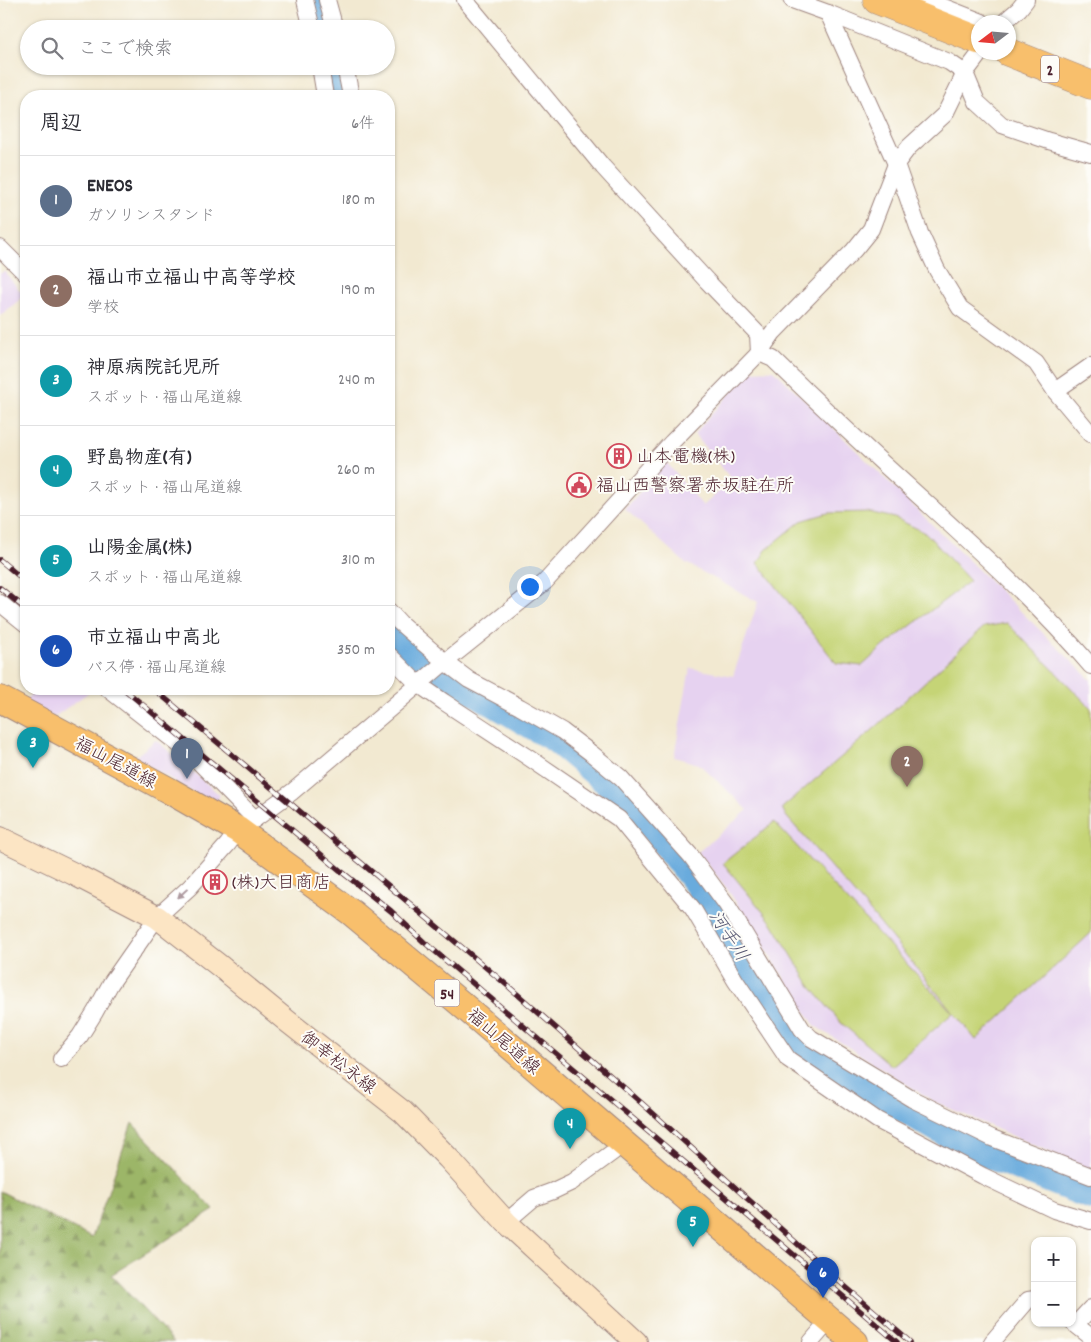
<!DOCTYPE html>
<html lang="ja">
<head>
<meta charset="utf-8">
<style>
  :root { --surface:#fff; --page:#f2f2f3; --text:#2b2b33; --muted:#7c7c81; --line:#e1e1e2; --accent:#d1495b }
  body { margin:0; font-family:Dekko,"Klee One",sans-serif; background:var(--page); color:var(--text) }
  .controls { position:absolute; right:15px; bottom:15px; display:grid; overflow:hidden; border-radius:10px; box-shadow:0 1px 4px #0004 }
  .controls button { width:45px; height:45px; display:grid; place-items:center; padding:0; border:0; border-bottom:1px solid var(--line); background:var(--surface); color:var(--text); font:25px sans-serif }
  .compass { position:absolute; left:971px; top:15px; width:45px; height:45px; border-radius:50%; background:var(--surface); box-shadow:0 1px 4px #0004; rotate:254deg }
  .you { position:absolute; left:529px; top:586px; width:18px; height:18px; margin:-12px; border:4px solid #fff; border-radius:50%; background:#1a73e8; box-shadow:0 0 0 8px #1a73e833 }
  .badge { display:grid; place-items:center; width:32px; height:32px; border-radius:50%; background:var(--accent); color:#fff; font-size:16px; font-weight:700 }
  .pin { position:absolute; translate:-50% -41px; filter:drop-shadow(0 1px 2px #0008) }
  .pin::after { content:''; position:absolute; top:26px; width:18px; height:15px; background:inherit; clip-path:polygon(0 0,100% 0,50% 100%) }
  .list { margin:0; padding:0; list-style:none }
  h2 { display:flex; justify-content:space-between; align-items:center; height:65px; margin:0; padding:0 20px; font-size:21px }
  h2 small { font-size:16px; font-weight:400; color:var(--muted) }
  .list li { display:grid; grid-template-columns:32px 1fr auto; gap:15px; align-items:center; box-sizing:border-box; height:90px; padding:0 20px; border-top:1px solid var(--line) }
  .list b { display:block; font-size:19px; white-space:nowrap }
  .list p { margin:0; font-size:16px; white-space:nowrap; color:var(--muted) }
  .list em { font-size:16px; font-style:normal; color:var(--muted) }
  .icon { flex:none; width:28px; height:28px; fill:none; stroke:currentColor; stroke-width:2; stroke-linecap:round; stroke-linejoin:round }
  .map { position:relative; flex:none; width:1091px; height:1342px; overflow:hidden }
  .search { position:absolute; background:var(--surface); box-shadow:0 1px 4px #0004; left:20px; top:20px; width:375px; height:55px; display:flex; align-items:center; gap:12px; box-sizing:border-box; padding:0 18px; border-radius:28px; color:var(--muted); font-size:19px }
  .panel { position:absolute; background:var(--surface); box-shadow:0 1px 4px #0004; left:20px; top:90px; width:375px; height:605px; border-radius:20px }
  .map>svg:first-child { display:block }
  .built { fill:#e6d2f0 }
  .forest { fill:url(#forest-firs); stroke:#736a49 }
  .pitch { fill:#c5d476; stroke:#887a50 }
  .lines { fill:none; stroke-linecap:round; stroke-linejoin:round }
  .river { stroke:#69abdd; stroke-width:26 }
  .street-casing { stroke:#9e847e; stroke-width:18 }
  .secondary-casing { stroke:#9e847e; stroke-width:24 }
  .primary-casing { stroke:#9e847e; stroke-width:28 }
  .highway-casing { stroke:#9e847e; stroke-width:29 }
  .street { stroke:#fff; stroke-width:16 }
  .secondary { stroke:#fce5c4; stroke-width:22 }
  .primary { stroke:#f8bf6c; stroke-width:26 }
  .highway { stroke:#f8bf6c; stroke-width:28 }
  .rail-casing { stroke:#4a1f2b; stroke-width:5.5 }
  .rail { stroke:#fdfcf7; stroke-width:4; stroke-dasharray:11; stroke-linecap:butt }
  .oneway { fill:#ae9aa0 }
  .labels { text-anchor:middle; stroke-width:4; stroke-linejoin:round; paint-order:stroke }
  .shield { fill:#fdfcf7; stroke:#806168; stroke-width:1 }
  .shield-label { font-size:16px; font-weight:bold; fill:#4a1f2b }
  .poi-label { font-size:18px; fill:#4a1f2b; stroke:#fdfcf7; text-anchor:start }
  .street-label { font-size:18px; fill:#4a1f2b; stroke:#fdfcf7 }
  .water-label { font-size:19px; font-style:italic; fill:#565772; stroke:#fdfcf7 }
</style>
</head>
<body>
<div class="map">
<svg width="1091" height="1342" viewBox="0 0 1091 1342">
  <defs>
    <pattern id="forest-firs" width="22" height="20" patternUnits="userSpaceOnUse" patternTransform="scale(1.25)"><rect width="22" height="20" fill="#9cb667"/><path d="M5 1l3.5 6h-7zM16 11l3.5 6h-7z" fill="#819355"/></pattern>
  </defs>
  <rect width="100%" height="100%" fill="#fdfcf7"/>
  <filter id="ink" filterUnits="userSpaceOnUse"><feTurbulence type="fractalNoise" baseFrequency=".02" numOctaves="2"/><feDisplacementMap in="SourceGraphic" scale="10" xChannelSelector="R" yChannelSelector="G"/><feConvolveMatrix kernelMatrix="1 2 1 2 8 2 1 2 1" color-interpolation-filters="sRGB"/></filter>
  <filter id="wash" filterUnits="userSpaceOnUse"><feTurbulence type="fractalNoise" baseFrequency=".0096" numOctaves="4" result="noise"/><feDisplacementMap in="SourceGraphic" scale="20" xChannelSelector="R" yChannelSelector="G"/><feGaussianBlur stdDeviation="1.12" result="paint"/><feColorMatrix in="noise" values="0 0 0 0 0 0 0 0 0 0 0 0 0 0 0 0 0 1.4 0 .05"/><feComposite in="paint" operator="in"/></filter>
  <g filter="url(#wash)">
    <rect width="100%" height="100%" fill="#f2e9d1"/>
    <g class="built">
      <path d="M4 271 24 296 0 316V274Z"/>
      <path d="M774 370 1091 680V1170L933 1101 815 1026 728 890 698 852 748 810 699 764 674 757 690 668 733 676 758 602 684 562 625 509 666 462 703 506 732 480 694 434 750 371Z"/>
      <path d="M40 689H91L92 690 54 717 24 701Z"/>
      <path d="M156 740 220 795 215 805 144 763 136 756Z"/>
    </g>
    <path class="forest" d="M132 1123 214 1210 111 1275 174 1342H0V1191L92 1238Z"/>
    <g class="pitch">
      <path d="M868 512 895 518 926 533 970 581 884 646 862 666 836 663 758 563 766 550 801 521 828 513Z"/>
      <path d="M1007 623 1091 708V933L976 1040 872 914 786 816 782 808 876 727 984 627Z"/>
      <path d="M774 822 953 1013 892 1066 841 1023 811 987 772 923 723 863Z"/>
    </g>
    <g class="lines">
      <g class="river">
        <path d="M317 0 326 29"/>
        <path d="M332 66 337 96"/>
        <path d="M389 637 407 653 555 740 632 804 696 884 753 974 799 1040 838 1072 971 1149 1091 1197"/>
      </g>
    </g>
  </g>
  <g filter="url(#ink)">
    <g class="lines">
      <defs>
        <g id="street">
          <path d="M305 0 312 29"/>
          <path d="M327 0 335 29"/>
          <path d="M465 0 603 167 707 281 758 334 759 353 773 359C821 406 870 452 920 497 979 551 1039 605 1091 666"/>
          <path d="M792 0 828 13 896 164 920 233 937 270 960 308 1036 363 1055 391 1091 434"/>
          <path d="M926 0 982 22"/>
          <path d="M828 13 949 62 965 73 977 102 1002 125 1049 141 1091 153"/>
          <path d="M1004 22 1019 9 1026 0"/>
          <path d="M320 66 325 96"/>
          <path d="M345 66 351 96"/>
          <path d="M0 248 26 274"/>
          <path d="M1055 391 1091 366"/>
          <path d="M0 603 26 624"/>
          <path d="M389 611 400 623 445 662 469 680 520 707 562 731 591 753 621 778 691 856 727 905 802 1029 811 1038 912 1099 992 1138 1091 1176"/>
          <path d="M389 655 418 684 444 702 528 757 619 819 693 909 735 980 788 1059 877 1120 983 1176 1054 1210 1091 1221"/>
          <path d="M108 689 191 754 255 819"/>
          <path d="M61 1059 80 1036 95 1012 111 983 157 917 190 887 228 844 238 830 255 819 292 792 445 662 545 582 672 442 759 353 773 333 854 250 871 229 896 164 909 147 945 114 965 73 981 52"/>
          <path d="M506 1222 534 1198 553 1191 572 1182 613 1152 621 1142"/>
          <path d="M1072 1322 1091 1337"/>
          <path d="M1076 1324 1091 1308"/>
          <path d="M811 1342 829 1321"/>
          <path d="M992 1342 1028 1300 1035 1299"/>
        </g>
        <path id="secondary" d="M0 838 74 874 157 917 221 967 287 1021 403 1112 448 1158 506 1222 636 1342"/>
        <path id="primary" d="M0 699 170 791 238 830 352 913 460 1003 855 1342"/>
        <g id="highway">
          <path d="M877 0 978 40"/>
          <path d="M1008 52 1091 85"/>
        </g>
      </defs>
      <use href="#street" class="street-casing"/>
      <use href="#secondary" class="secondary-casing"/>
      <use href="#primary" class="primary-casing"/>
      <use href="#highway" class="highway-casing"/>
      <use href="#street" class="street"/>
      <use href="#secondary" class="secondary"/>
      <use href="#primary" class="primary"/>
      <use href="#highway" class="highway"/>
      <defs>
        <g id="rail">
          <path d="M0 560 26 582"/>
          <path d="M0 588 26 609"/>
          <path d="M124 689 342 872 391 911 424 942 897 1342"/>
          <path d="M154 689 508 986 646 1107 833 1276 910 1342"/>
        </g>
      </defs>
      <use href="#rail" class="rail-casing"/>
      <use href="#rail" class="rail"/>
    </g>
    <defs><path id="oneway-solid" d="M-6-.8H1V-3.2L6.5 0L1 3.2V.8H-6Z" transform="scale(1.25)"/></defs>
    <use class="oneway" href="#oneway-solid" transform="translate(183 893) rotate(137)"/>
  </g>
  <defs>
    <symbol id="building-ring" viewBox="-11 -11 22 22"><circle r="9.5" fill="#fdfcf7" stroke="#d1495b" stroke-width="1.5"/><path d="M-4-6H4V6H1V3H-1V6H-4ZM-2.5-4.3h1.7v1.8h-1.7ZM.8-4.3h1.7v1.8H.8ZM-2.5-1h1.7V.8h-1.7ZM.8-1h1.7V.8H.8Z" fill="#d1495b"/></symbol>
    <symbol id="civic-ring" viewBox="-11 -11 22 22"><circle r="9.5" fill="#fdfcf7" stroke="#d1495b" stroke-width="1.5"/><path d="M-.6-6.5H3V-4.5H.6V-3L4-1V1h2V6H-6V1h2V-1L-.6-3ZM-1.2 2.5V6h2.4V2.5Z" fill="#d1495b"/></symbol>
  </defs>
  <g fill-rule="evenodd">
    <use href="#building-ring" x="605" y="442" width="28" height="28"/>
    <use href="#civic-ring" x="565" y="471" width="28" height="28"/>
    <use href="#building-ring" x="201" y="868" width="28" height="28"/>
  </g>
  <g class="labels">
    <g class="shield">
      <rect x="1041" y="55.5" width="18" height="27" rx="4"/>
      <rect x="434.5" y="979.5" width="25" height="27" rx="4"/>
    </g>
    <g class="shield-label">
      <text x="1050" y="75">2</text>
      <text x="447" y="999">54</text>
    </g>
    <g class="poi-label">
      <text x="636" y="462">山本電機(株)</text>
      <text x="596" y="491">福山西警察署赤坂駐在所</text>
      <text x="232" y="888">(株)大目商店</text>
    </g>
    <g class="street-label">
      <text transform="translate(116 762) rotate(28)" y="6">福山尾道線</text>
      <text transform="translate(504 1041) rotate(41)" y="6">福山尾道線</text>
      <text transform="translate(339 1062) rotate(38)" y="6">御幸松永線</text>
    </g>
    <g class="water-label">
      <text transform="translate(730 935) rotate(57)" y="7">河手川</text>
    </g>
  </g>
</svg>
<div class="controls">
<button>+</button>
<button>−</button>
</div>
<svg class="compass" viewBox="-18 -18 36 36"><path d="M0-13l5 13h-10z" fill="#e53935"/><path d="M0 13l5-13h-10z" fill="#7c7c81"/></svg>
<div class="you"></div>
<div class="pin badge" style="left:187px;top:779px;background:#5c6f8a">1</div>
<div class="pin badge" style="left:907px;top:787px;background:#8d6e63">2</div>
<div class="pin badge" style="left:33px;top:768px;background:#0f9aa8">3</div>
<div class="pin badge" style="left:570px;top:1149px;background:#0f9aa8">4</div>
<div class="pin badge" style="left:693px;top:1247px;background:#0f9aa8">5</div>
<div class="pin badge" style="left:823px;top:1298px;background:#1a4fb4">6</div>
<div class="search"><svg class="icon" aria-label="search" viewBox="0 0 24 24"><circle cx="10" cy="10" r="6"/><path d="M15 15l6 6"/></svg>ここで検索</div>
<section class="panel">
<h2>周辺<small>6件</small></h2>
<ul class="list">
<li><span class="badge" style="background:#5c6f8a">1</span><div><b>ENEOS</b><p>ガソリンスタンド</p></div><em>180 m</em></li>
<li><span class="badge" style="background:#8d6e63">2</span><div><b>福山市立福山中高等学校</b><p>学校</p></div><em>190 m</em></li>
<li><span class="badge" style="background:#0f9aa8">3</span><div><b>神原病院託児所</b><p>スポット · 福山尾道線</p></div><em>240 m</em></li>
<li><span class="badge" style="background:#0f9aa8">4</span><div><b>野島物産(有)</b><p>スポット · 福山尾道線</p></div><em>260 m</em></li>
<li><span class="badge" style="background:#0f9aa8">5</span><div><b>山陽金属(株)</b><p>スポット · 福山尾道線</p></div><em>310 m</em></li>
<li><span class="badge" style="background:#1a4fb4">6</span><div><b>市立福山中高北</b><p>バス停 · 福山尾道線</p></div><em>350 m</em></li>
</ul>
</section>
</div>
</body>
</html>
